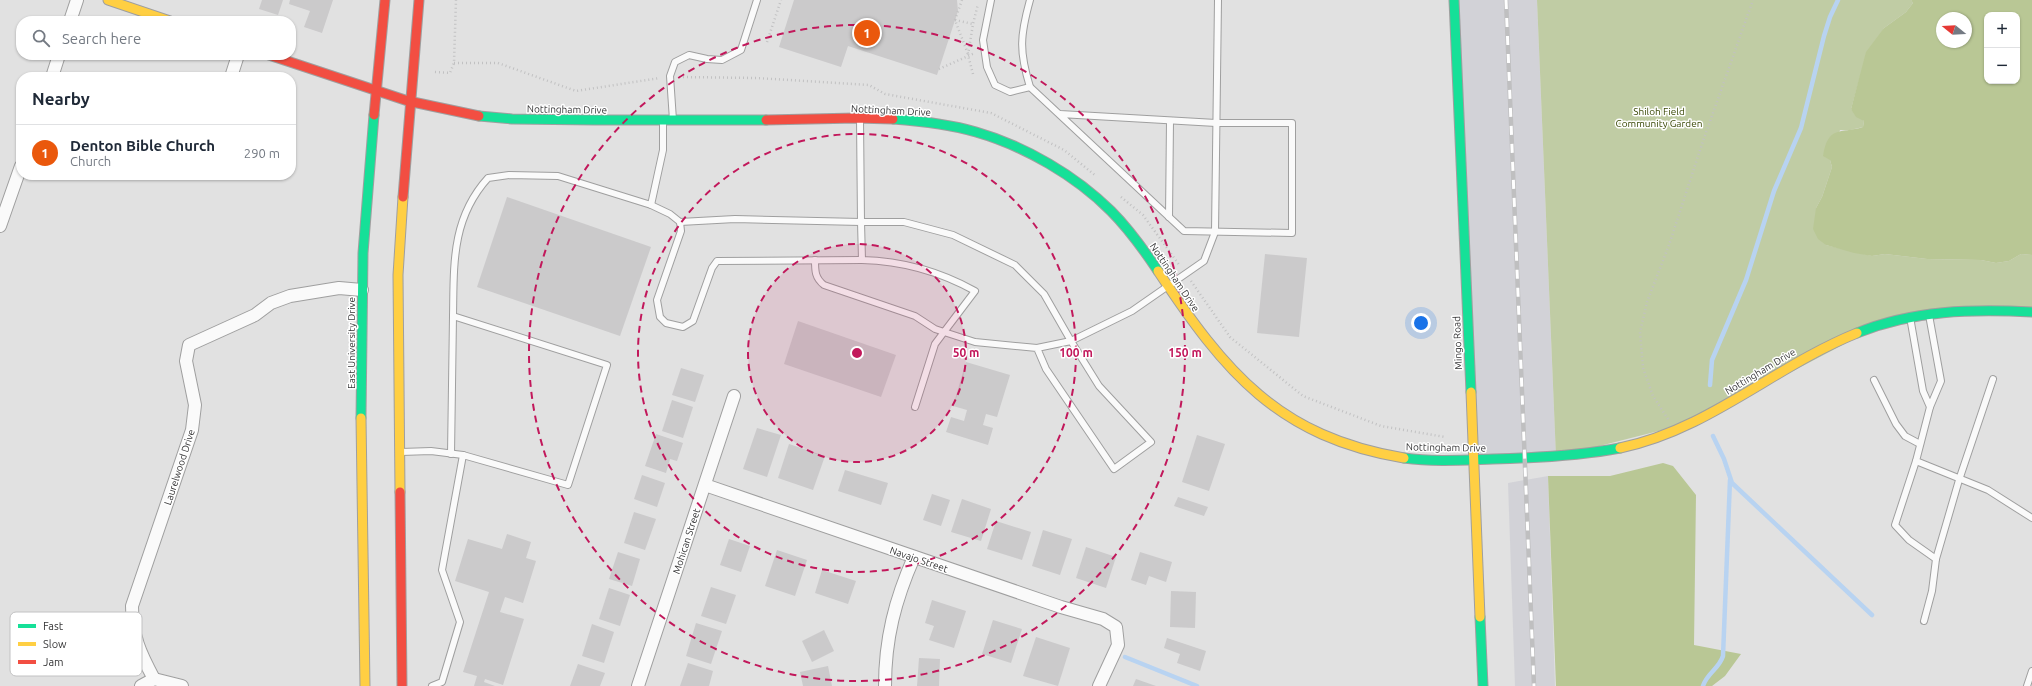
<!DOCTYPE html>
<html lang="en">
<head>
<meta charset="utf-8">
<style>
  :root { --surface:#fff; --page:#f6f6f7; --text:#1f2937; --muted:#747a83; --line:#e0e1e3; --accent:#ea580c }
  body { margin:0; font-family:Ubuntu,sans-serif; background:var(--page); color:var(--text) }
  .controls { position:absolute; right:12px; top:12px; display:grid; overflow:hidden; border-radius:8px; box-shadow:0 1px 3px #0004 }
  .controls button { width:36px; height:36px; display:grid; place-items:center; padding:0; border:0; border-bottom:1px solid var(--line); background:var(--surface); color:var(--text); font:20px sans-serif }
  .compass { position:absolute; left:1936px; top:12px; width:36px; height:36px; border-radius:50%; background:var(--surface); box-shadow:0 1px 3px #0004; rotate:288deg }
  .you { position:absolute; left:1421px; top:323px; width:14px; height:14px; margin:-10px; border:3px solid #fff; border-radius:50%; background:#1a73e8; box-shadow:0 0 0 6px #1a73e833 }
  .badge { display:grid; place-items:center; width:26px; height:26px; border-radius:50%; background:var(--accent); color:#fff; font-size:13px; font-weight:700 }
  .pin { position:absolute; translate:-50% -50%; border:2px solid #fff; box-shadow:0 1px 4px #0006 }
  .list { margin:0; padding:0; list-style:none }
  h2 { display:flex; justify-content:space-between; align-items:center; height:52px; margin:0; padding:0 16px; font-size:17px }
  h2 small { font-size:13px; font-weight:400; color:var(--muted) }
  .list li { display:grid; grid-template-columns:26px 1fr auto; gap:12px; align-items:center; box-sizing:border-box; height:56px; padding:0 16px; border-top:1px solid var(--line) }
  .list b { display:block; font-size:15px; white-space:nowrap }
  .list p { margin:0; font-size:13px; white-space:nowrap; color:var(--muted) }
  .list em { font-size:13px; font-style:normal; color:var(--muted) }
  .icon { flex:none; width:22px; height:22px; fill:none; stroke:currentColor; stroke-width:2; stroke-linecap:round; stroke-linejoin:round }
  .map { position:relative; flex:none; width:2032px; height:686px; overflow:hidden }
  .search { position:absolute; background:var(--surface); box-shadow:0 1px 3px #0004; left:16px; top:16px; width:280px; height:44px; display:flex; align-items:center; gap:10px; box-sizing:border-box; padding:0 14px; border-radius:16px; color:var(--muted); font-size:15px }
  .panel { position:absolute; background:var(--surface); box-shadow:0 1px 3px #0004; left:16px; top:72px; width:280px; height:108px; border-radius:16px }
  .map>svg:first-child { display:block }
  .built { fill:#d2d2d7 }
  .green { fill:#c0cca4 }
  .forest { fill:#b9c795; fill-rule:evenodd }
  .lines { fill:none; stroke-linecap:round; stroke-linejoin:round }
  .stream { stroke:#b8d3f1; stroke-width:4.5 }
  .building { fill:#cbcacb }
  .lane-casing { stroke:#9f9f9f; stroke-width:8 }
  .street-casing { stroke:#9f9f9f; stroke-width:14 }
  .fast-casing { stroke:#9f9f9f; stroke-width:11 }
  .slow-casing { stroke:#9f9f9f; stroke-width:11 }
  .jam-casing { stroke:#9f9f9f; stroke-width:11 }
  .path { stroke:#c1c1c2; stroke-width:2.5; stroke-dasharray:1 3; stroke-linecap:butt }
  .lane { stroke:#fafafa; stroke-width:6 }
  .street { stroke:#fafafa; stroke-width:12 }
  .fast { stroke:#16e098; stroke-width:9 }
  .slow { stroke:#ffcf43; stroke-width:9 }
  .jam { stroke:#f24e42; stroke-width:9 }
  .rail-casing { stroke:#bfbfc0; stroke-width:4.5 }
  .rail { stroke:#fff; stroke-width:3; stroke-dasharray:9; stroke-linecap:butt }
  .ring { fill:none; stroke:#c2185b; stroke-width:2; stroke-dasharray:7 5 }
  .labels { text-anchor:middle; stroke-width:3; stroke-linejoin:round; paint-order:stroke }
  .street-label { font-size:10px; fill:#353536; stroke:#fff }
  .park-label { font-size:10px; fill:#364500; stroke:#fff }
  .key { fill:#fff; stroke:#c2c2c3; stroke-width:1 }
  .key-label { font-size:11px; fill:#353536 }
  .centre { fill:#c2185b; stroke:#fff; stroke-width:2 }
  .ring-label { font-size:12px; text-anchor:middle; font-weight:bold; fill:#c2185b; stroke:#fff; stroke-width:3; stroke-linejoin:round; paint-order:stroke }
</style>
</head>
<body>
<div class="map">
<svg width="2032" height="686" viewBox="0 0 2032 686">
  <rect width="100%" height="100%" fill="#e1e1e1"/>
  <g class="built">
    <path d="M1454 0H1537L1556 457 1473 460Z"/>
    <path d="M1548 476 1555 686H1515L1508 483Z"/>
  </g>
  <path class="green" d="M1537 0H1911L1913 3 1906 12 1884 28 1860 77 1851 109 1864 121 1863 127 1850 130H1840L1830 160 1832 167 1822 197 1816 208 1826 245 1872 256 1885 254 1927 259 1981 260 1996 263 2009 261 2021 254 2032 255V312L1892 319 1698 421 1556 457Z"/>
  <g class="forest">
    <path d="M1911 0H2032V255L2021 254 2009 261 1996 263 1981 260 1927 259 1885 254 1872 256 1854 253 1826 245 1818 239 1813 229 1816 208 1822 197 1832 167 1830 160 1823 156C1828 125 1840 134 1863 127L1864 121 1856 117 1851 109 1866 52 1884 28 1906 12 1913 3ZM1987 15H2017V81H1987ZM1942 18H1966V42H1942Z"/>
    <path d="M1663 463 1673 466 1696 495 1694 645 1741 654 1725 676 1712 686H1556L1548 476H1610Z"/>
  </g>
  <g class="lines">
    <g class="stream">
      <path d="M1710 385 1712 360 1746 280 1774 191 1801 128 1824 36 1830 17 1838 0"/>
      <path d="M1713 436 1724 459 1732 483 1872 615"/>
      <path d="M1125 657 1197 686"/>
      <path d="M1703 686C1707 673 1719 669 1723 656L1730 480"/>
    </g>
  </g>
  <g class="building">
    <path d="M262 0H283L278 15 259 9Z"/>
    <path d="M290 0H333L322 33 304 27 310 11 289 4Z"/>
    <path d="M794 0H957L958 11 937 75 848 46 841 67 779 47Z"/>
    <path d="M507 197 651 247 620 336 477 287Z"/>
    <path d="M1265 254 1307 258 1299 337 1257 333Z"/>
    <path d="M798 321 896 355 881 397 784 364Z"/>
    <path d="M966 362 1010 375 997 417 986 414 983 425 993 428 988 445 946 432 951 417 964 421 967 410 953 406Z"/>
    <path d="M681 368 704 375 695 402 672 395Z"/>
    <path d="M672 400 693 407 683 438 662 431Z"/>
    <path d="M757 428 781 435 767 477 743 469Z"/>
    <path d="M656 434 683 443 677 461 670 459 666 473 645 466Z"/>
    <path d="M1197 435 1225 444 1209 491 1182 482Z"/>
    <path d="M789 444 825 456 813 490 778 478Z"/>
    <path d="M845 470 888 483 881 505 838 491Z"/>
    <path d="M642 475 665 483 657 507 634 499Z"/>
    <path d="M932 494 950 500 941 526 923 520Z"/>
    <path d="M1178 497 1208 507 1204 516 1174 506Z"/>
    <path d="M962 499 991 509 981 541 951 532Z"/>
    <path d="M634 512 656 519 645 550 624 543Z"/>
    <path d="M996 521 1031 532 1022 560 987 549Z"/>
    <path d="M1043 530 1072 539 1060 575 1032 566Z"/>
    <path d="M507 534 531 542 526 558 536 561 523 603 505 597 500 612 524 619 503 685 485 679 484 682 495 686H474L477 676 463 672 489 592 455 581 468 539 502 549Z"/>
    <path d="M729 539 750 546 741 572 720 565Z"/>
    <path d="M1086 547 1116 557 1106 588 1076 578Z"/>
    <path d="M777 550 807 560 795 596 765 586Z"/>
    <path d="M618 552 640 559 632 586 609 579Z"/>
    <path d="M1140 552 1172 562 1166 582 1149 576 1146 585 1131 580Z"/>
    <path d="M822 570 856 581 848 604 815 593Z"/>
    <path d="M711 587 736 595 726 624 701 616Z"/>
    <path d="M609 588 630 595 620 626 599 619Z"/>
    <path d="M1171 591 1196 592 1195 628 1170 627Z"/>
    <path d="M932 600 966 611 954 648 929 640 934 626 925 623Z"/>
    <path d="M993 620 1022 629 1011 663 982 654Z"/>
    <path d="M696 623 722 631 711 664 686 656Z"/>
    <path d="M592 624 614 632 604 663 582 656Z"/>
    <path d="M824 630 834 651 812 662 802 641Z"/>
    <path d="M1036 637 1070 648 1058 686 1023 676Z"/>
    <path d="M1167 638 1206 651 1200 671 1177 663 1180 654 1164 648Z"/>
    <path d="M919 658 940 659 939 686H917Z"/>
    <path d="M688 663 713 671 709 686H680Z"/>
    <path d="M578 664 605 673 600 686H570Z"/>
    <path d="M828 666 832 686H803L800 672Z"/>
    <path d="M1136 679 1156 686H1133Z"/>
  </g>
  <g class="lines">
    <defs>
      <g id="lane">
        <path d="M991 0 983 40 987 67 995 85 1010 92 1030 87"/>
        <path d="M1030 0C1020 36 1019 51 1030 87L1184 231 1292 233V123H1216L1060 114"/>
        <path d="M860 119 861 222H904L953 235 1015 265 1044 294 1071 341 1132 311 1204 261 1215 232 1218 0"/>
        <path d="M673 120 670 76 675 62 689 55 707 59 722 60 741 50 757 0"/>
        <path d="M651 205 670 214 680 222 681 231 657 300 660 317 666 323 683 327 693 321 712 268 717 261 862 260"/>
        <path d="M1169 217 1170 121"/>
        <path d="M680 222 735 219 861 222 862 260C902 261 939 271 975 291L944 332 935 329 915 316 824 285C815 278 815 271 815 260"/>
        <path d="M1910 317 1923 391 1930 407 1941 381 1929 315"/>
        <path d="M1874 380 1896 424 1905 436 1920 444"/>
        <path d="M915 407 935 344 944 332 975 342 1037 348 1046 369 1114 469 1151 442 1099 386 1071 341 1037 348"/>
        <path d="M1930 407 1916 461 1988 490 2032 518"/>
        <path d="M401 452 431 451 463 455"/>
        <path d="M451 454 453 316"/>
        <path d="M1916 461 1895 525 1909 540 1936 559 1932 591 1924 621"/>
        <path d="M1936 559 1959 480 1993 379"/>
        <path d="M432 686 442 682 460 622 442 570 463 455 568 485 607 365 453 316C454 265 451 219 488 178L509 175 558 176 651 205 663 150V122"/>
        <path d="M2027 686 2032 671"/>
      </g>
      <g id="street">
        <path d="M70 21 77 0"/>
        <path d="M52 77 59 55"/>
        <path d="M231 77 238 55"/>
        <path d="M0 226 21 166"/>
        <path d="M705 485 1061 607 1103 619 1116 627 1118 645 1099 686"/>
        <path d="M154 679C140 653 132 636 132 606L192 430 195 405 186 361 189 345 255 315 271 303 290 296 339 288 362 290"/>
        <path d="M154 679 182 686"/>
        <path d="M141 686 154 679"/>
        <path d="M638 686 734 396"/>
        <path d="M885 686C885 639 895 600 914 557"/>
      </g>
      <g id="fast">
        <path d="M1454 0 1471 392"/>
        <path d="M479 116 512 119 595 120H766"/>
        <path d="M893 119C921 121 949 124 976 132 1025 146 1076 176 1111 211 1129 229 1144 250 1158 271"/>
        <path d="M1857 333C1913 310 1972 309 2032 312"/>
        <path d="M361 418 363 253 374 115"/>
        <path d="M1404 458C1434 462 1463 460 1493 459 1535 458 1578 456 1620 448"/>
        <path d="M1480 617 1483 686"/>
      </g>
      <g id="slow">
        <path d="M108 0 170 21"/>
        <path d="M1158 271C1225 372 1278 437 1404 458"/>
        <path d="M1471 392 1480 617"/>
        <path d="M361 418 365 686"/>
        <path d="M1620 448C1708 430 1775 366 1857 333"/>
        <path d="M400 492 398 275 403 197"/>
      </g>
      <g id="jam">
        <path d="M269 55 408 101 479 116"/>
        <path d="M374 115 385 0"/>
        <path d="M766 120 856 118 893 119"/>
        <path d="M403 197 419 0"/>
        <path d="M400 492 402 686"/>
      </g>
    </defs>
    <use href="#lane" class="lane-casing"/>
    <use href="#street" class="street-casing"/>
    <use href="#fast" class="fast-casing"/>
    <use href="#slow" class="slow-casing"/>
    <use href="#jam" class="jam-casing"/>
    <g class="path">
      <path d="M962 0 955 20 968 54"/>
      <path d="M955 20 973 24"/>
      <path d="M767 42 781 0"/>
      <path d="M454 63H498L576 91 660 78"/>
      <path d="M939 69 975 53"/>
      <path d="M435 72 450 73 454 63 456 0"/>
      <path d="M973 74 968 55 973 24 978 4"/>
      <path d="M679 77 757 78 869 85 885 94 991 113 1064 150 1096 176"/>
      <path d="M1121 197 1143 215 1180 266"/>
      <path d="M1191 281 1230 337 1303 396 1381 426 1445 437"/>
      <path d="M1668 419 1653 396 1643 368 1640 332 1647 302 1669 245 1702 144 1753 0"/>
    </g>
    <use href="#lane" class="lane"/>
    <use href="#street" class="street"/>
    <use href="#fast" class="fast"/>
    <use href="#slow" class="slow"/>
    <use href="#jam" class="jam"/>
    <defs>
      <path id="rail" d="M1506 0 1534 686"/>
    </defs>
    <use href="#rail" class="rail-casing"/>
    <use href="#rail" class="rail"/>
  </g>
  <circle cx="857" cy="353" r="109" fill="#c2185b" fill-opacity=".12"/>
  <g class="ring">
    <circle cx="857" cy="353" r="109"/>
    <circle cx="857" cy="353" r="219"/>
    <circle cx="857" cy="353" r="328"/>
  </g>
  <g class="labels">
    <g class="street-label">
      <text transform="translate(567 109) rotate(1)" y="4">Nottingham Drive</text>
      <text transform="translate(891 110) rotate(3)" y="4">Nottingham Drive</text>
      <text transform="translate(1175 277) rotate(56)" y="4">Nottingham Drive</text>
      <text transform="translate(351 343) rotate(-90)" y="4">East University Drive</text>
      <text transform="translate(1457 343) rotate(-92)" y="4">Mingo Road</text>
      <text transform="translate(1760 371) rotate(-31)" y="4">Nottingham Drive</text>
      <text transform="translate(1446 447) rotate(1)" y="4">Nottingham Drive</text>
      <text transform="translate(179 467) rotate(-72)" y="4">Laurelwood Drive</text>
      <text transform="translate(686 541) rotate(-72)" y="4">Mohican Street</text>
      <text transform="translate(919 559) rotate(19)" y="4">Navajo Street</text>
    </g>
    <g class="park-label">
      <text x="1659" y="115">Shiloh Field<tspan x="1659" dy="12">Community Garden</tspan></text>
    </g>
  </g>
  <rect x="10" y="612" width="132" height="64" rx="6" class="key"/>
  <rect x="18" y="624" width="18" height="4" fill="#16e098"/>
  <rect x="18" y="642" width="18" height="4" fill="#ffcf43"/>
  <rect x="18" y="660" width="18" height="4" fill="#f24e42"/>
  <g class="key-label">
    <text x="43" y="630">Fast</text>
    <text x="43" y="648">Slow</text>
    <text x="43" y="666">Jam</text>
  </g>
  <circle cx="857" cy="353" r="6" class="centre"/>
  <g class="ring-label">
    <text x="966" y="357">50 m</text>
    <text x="1076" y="357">100 m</text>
    <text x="1185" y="357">150 m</text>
  </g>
</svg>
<div class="controls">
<button>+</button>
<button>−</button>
</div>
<svg class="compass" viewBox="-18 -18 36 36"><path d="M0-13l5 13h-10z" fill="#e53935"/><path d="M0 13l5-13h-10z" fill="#747a83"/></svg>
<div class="you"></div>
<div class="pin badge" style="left:867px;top:33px">1</div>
<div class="search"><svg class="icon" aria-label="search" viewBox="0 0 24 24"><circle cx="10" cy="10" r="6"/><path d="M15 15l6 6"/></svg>Search here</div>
<section class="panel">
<h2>Nearby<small></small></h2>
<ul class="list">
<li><span class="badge">1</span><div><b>Denton Bible Church</b><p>Church</p></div><em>290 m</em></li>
</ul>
</section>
</div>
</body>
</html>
